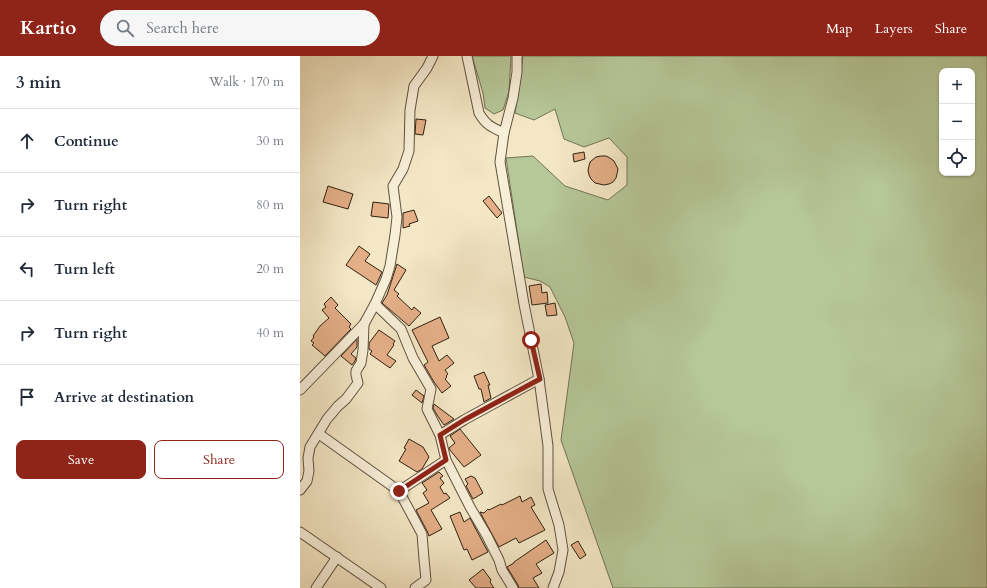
<!DOCTYPE html>
<html lang="en">
<head>
<meta charset="utf-8">
<style>
  :root { --surface:#fff; --page:#f6f6f7; --text:#1f2937; --muted:#747a83; --line:#e0e1e3; --accent:#8f2418 }
  body { margin:0; font-family:Cardo,serif; background:var(--page); color:var(--text) }
  .controls { position:absolute; right:12px; top:12px; display:grid; overflow:hidden; border-radius:8px; box-shadow:0 1px 3px #0004 }
  .controls button { width:36px; height:36px; display:grid; place-items:center; padding:0; border:0; border-bottom:1px solid var(--line); background:var(--surface); color:var(--text); font:20px sans-serif }
  .stop { position:absolute; width:12px; height:12px; margin:-9px; border:3px solid #8f2418; border-radius:50%; background:#fff }
  .stop.end { background:#8f2418; border-color:#fff; box-shadow:0 1px 4px #0008 }
  .list { margin:0; padding:0; list-style:none }
  h2 { display:flex; justify-content:space-between; align-items:center; height:52px; margin:0; padding:0 16px; font-size:17px }
  h2 small { font-size:13px; font-weight:400; color:var(--muted) }
  .list li { display:grid; grid-template-columns:26px 1fr auto; gap:12px; align-items:center; box-sizing:border-box; height:64px; padding:0 16px; border-top:1px solid var(--line) }
  .list b { display:block; font-size:15px; white-space:nowrap }
  .list em { font-size:13px; font-style:normal; color:var(--muted) }
  .actions { display:flex; gap:8px; padding:12px 16px }
  .actions a { flex:1; padding:9px 0; border:1px solid var(--accent); border-radius:8px; text-align:center; font-size:14px; color:var(--accent) }
  .actions .main { background:var(--accent); color:#fff }
  .icon { flex:none; width:22px; height:22px; fill:none; stroke:currentColor; stroke-width:2; stroke-linecap:round; stroke-linejoin:round }
  .map { position:relative; flex:none; width:687px; height:532px; overflow:hidden }
  header { display:flex; align-items:center; gap:24px; box-sizing:border-box; height:56px; padding:0 20px; background:var(--accent); color:#fff }
  header strong { font-size:19px }
  nav { display:flex; gap:22px; margin-inline-start:auto; font-size:14px }
  .search { width:280px; height:36px; background:var(--page); display:flex; align-items:center; gap:10px; box-sizing:border-box; padding:0 14px; border-radius:22px; color:var(--muted); font-size:15px }
  main { display:flex }
  aside { flex:1; background:var(--surface) }
  .map>svg:first-child { display:block }
  .green { fill:#b6c798; stroke:#727455; fill-rule:evenodd }
  .building { fill:#e4ae87; stroke:#2d2112 }
  .lines { fill:none; stroke-linecap:round; stroke-linejoin:round }
  .minor-casing { stroke:#5f523f; stroke-width:11 }
  .minor { stroke:#f8efd9; stroke-width:9 }
  .route { stroke:#8f2418; stroke-width:5 }
</style>
</head>
<body>
<header>
<strong>Kartio</strong>
<div class="search"><svg class="icon" aria-label="search" viewBox="0 0 24 24"><circle cx="10" cy="10" r="6"/><path d="M15 15l6 6"/></svg>Search here</div>
<nav><a>Map</a><a>Layers</a><a>Share</a></nav>
</header>
<main>
<aside>
<h2>3 min<small>Walk · 170 m</small></h2>
<ul class="list">
<li><svg class="icon" aria-label="ahead" viewBox="0 0 24 24"><path d="M12 20V5M6 11l6-6 6 6"/></svg><div><b>Continue</b></div><em>30 m</em></li>
<li><svg class="icon" aria-label="right" viewBox="0 0 24 24"><path d="M7 20v-9h11M14 6l5 5-5 5"/></svg><div><b>Turn right</b></div><em>80 m</em></li>
<li><svg class="icon" aria-label="left" viewBox="0 0 24 24"><path d="M17 20v-9H6M10 6l-5 5 5 5"/></svg><div><b>Turn left</b></div><em>20 m</em></li>
<li><svg class="icon" aria-label="right" viewBox="0 0 24 24"><path d="M7 20v-9h11M14 6l5 5-5 5"/></svg><div><b>Turn right</b></div><em>40 m</em></li>
<li><svg class="icon" aria-label="arrive" viewBox="0 0 24 24"><path d="M6 21V4h12l-3 4 3 4H6"/></svg><div><b>Arrive at destination</b></div></li>
</ul>
<div class="actions"><a class="main">Save</a><a>Share</a></div>
</aside>
<div class="map">
<svg width="687" height="532" viewBox="0 0 687 532">
  <rect width="100%" height="100%" fill="#f4e7c5"/>
  <filter id="stains"><feTurbulence type="fractalNoise" baseFrequency=".005" numOctaves="4"/><feColorMatrix values="0 0 0 0 .2 0 0 0 0 .09 0 0 0 0 .02 0 0 0 .5 -.17"/></filter>
  <radialGradient id="worn" r=".72"><stop offset=".6" stop-color="#630" stop-opacity="0"/><stop offset="1" stop-color="#630" stop-opacity=".3"/></radialGradient>
  <g class="green">
    <path d="M172 0H211L209 35 203 54 194 58 185 52 183 37Z"/>
    <path d="M223 0H687V532H313L261 384 274 287 265 261 250 231 240 225 224 221 206 102 233 100 265 130 308 144 327 129V101L309 82 284 91 264 83 255 53 234 64 215 57ZM642 15H672V117H642Z"/>
  </g>
  <g class="building">
    <path d="M116 63 126 64 123 79 115 78Z"/>
    <path d="M284 96 285 103 274 106 273 98Z"/>
    <path d="M301 100H306L310 102 314 105 318 113 317 118 316 122 313 126 309 128 304 129 295 127 291 123 289 119 288 114 290 106 296 101Z"/>
    <path d="M28 130 53 138 48 153 23 146Z"/>
    <path d="M189 140 202 157 197 162 183 145Z"/>
    <path d="M73 146 89 148 88 162 71 160Z"/>
    <path d="M114 154 118 165 109 168 110 170 103 172V157Z"/>
    <path d="M59 190 70 198 65 205 82 216 78 225 76 229 46 209Z"/>
    <path d="M97 208 106 214 94 234 99 238 97 240 112 254 114 251 121 257 109 270 82 247 87 239Z"/>
    <path d="M241 228 242 237 247 236 248 247 232 249 229 230Z"/>
    <path d="M31 241 38 249 35 252 51 268 49 271 51 273 25 300 12 289 14 287 11 285 14 281 13 280 20 270 29 262 22 254 26 251 24 248Z"/>
    <path d="M255 247 257 259 247 260 245 249Z"/>
    <path d="M140 261 149 282 132 290 139 305 147 299 154 307 145 314 148 318 146 320 147 321 145 323 151 330 142 337 134 326 124 309 128 306 112 274Z"/>
    <path d="M79 274 95 285 93 288 94 289 87 299 96 305 90 312 70 298 72 295 69 293V287Z"/>
    <path d="M57 283V291L51 298 56 302 55 305 52 309 41 300Z"/>
    <path d="M184 316 190 329H188L191 342 184 346 181 333H179L174 320Z"/>
    <path d="M116 334 124 340 122 347 112 339Z"/>
    <path d="M134 348 154 363 144 369 137 359 133 352Z"/>
    <path d="M160 373 181 399 164 411 150 394 149 392 155 387 150 380Z"/>
    <path d="M109 383 123 391 129 401 122 413 117 416 99 405 106 393 104 392Z"/>
    <path d="M139 416 143 420 140 422 144 427 140 431 144 438 146 437 150 442 131 454 142 473 129 480 127 475 116 454 129 447 123 437 127 434 122 427Z"/>
    <path d="M171 420 175 422 183 437 173 443 166 430 168 428 165 423Z"/>
    <path d="M220 440 222 446 231 441 235 449 231 451 245 474 219 487 216 482 199 491 180 456 184 457 188 453 189 454 201 448 202 449Z"/>
    <path d="M160 456 164 466 170 462 188 496 172 504 167 493 164 494 150 460Z"/>
    <path d="M246 484 254 497 236 508 242 517 233 522 239 532H219L218 529 207 511 214 507V506Z"/>
    <path d="M278 485 286 499 280 503 271 489Z"/>
    <path d="M183 513 191 524 190 526 194 532H176L169 524Z"/>
  </g>
  <g class="lines">
    <defs>
      <g id="minor">
        <path d="M167 0 179 57C186 69 191 71 204 77"/>
        <path d="M217 0V16L213 42 204 77 200 106 224 248 239 323 248 390V433L259 469 263 494 259 516 253 532"/>
        <path d="M75 248 101 273 113 302 131 333 127 353 140 379 146 404 170 451 187 480 199 504 202 514 213 532"/>
        <path d="M0 334 64 268 75 248 86 223 90 210 95 179 97 161 93 130 103 113 109 95 110 54 114 30 127 12 133 0"/>
        <path d="M19 378 99 435"/>
        <path d="M140 379 164 364 239 323"/>
        <path d="M0 434 7 425 9 415 8 402 10 391 27 363 38 350 46 343 58 327 56 319V315L61 307 63 294 64 268"/>
        <path d="M0 476 81 532"/>
        <path d="M16 532 37 501"/>
        <path d="M115 532 126 524 124 503 122 478 99 435 146 404"/>
      </g>
    </defs>
    <use href="#minor" class="minor-casing"/>
    <use href="#minor" class="minor"/>
  </g>
  <g class="lines">
    <path class="route" d="M99 435 146 404 140 379 164 364 240 323 231 284"/>
  </g>
  <rect width="100%" height="100%" filter="url(#stains)"/>
  <rect width="100%" height="100%" fill="url(#worn)"/>
</svg>
<div class="controls">
<button>+</button>
<button>−</button>
<button><svg class="icon" aria-label="locate" viewBox="0 0 24 24"><circle cx="12" cy="12" r="6"/><path d="M12 2v4M12 18v4M2 12h4M18 12h4"/></svg></button>
</div>
<div class="stop" style="left:231px;top:284px"></div>
<div class="stop end" style="left:99px;top:435px"></div>
</div>
</main>
</body>
</html>
